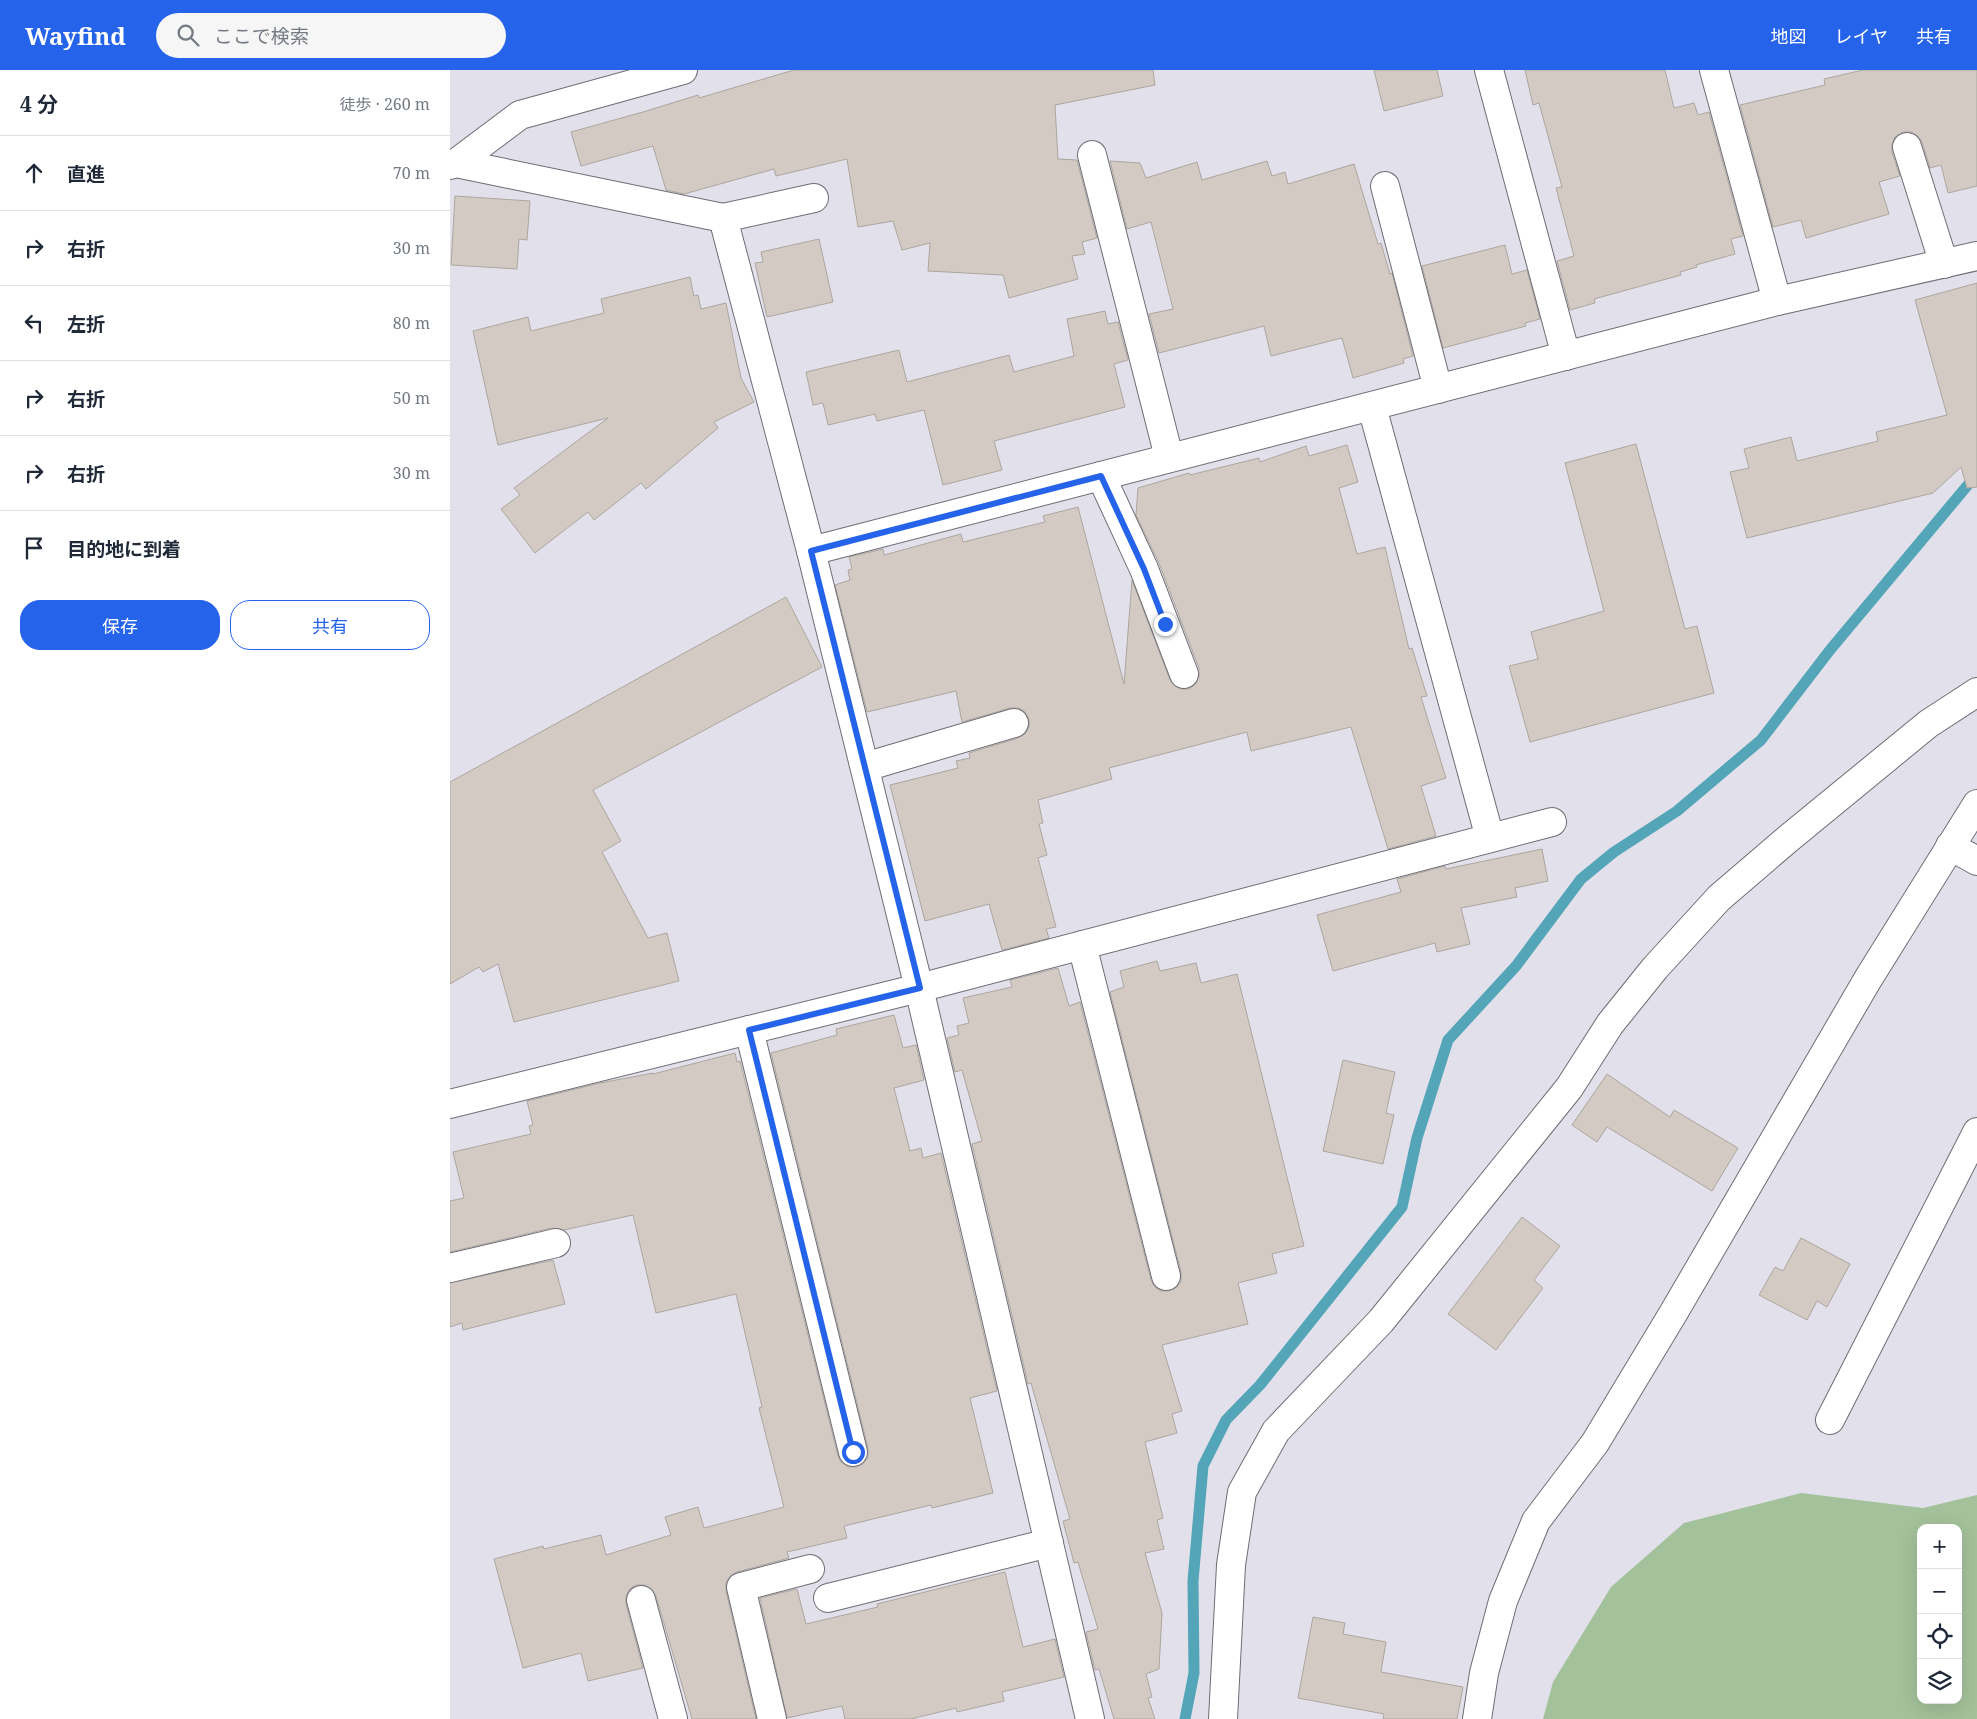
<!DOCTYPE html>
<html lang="ja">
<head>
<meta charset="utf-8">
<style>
  :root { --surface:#fff; --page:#f6f6f7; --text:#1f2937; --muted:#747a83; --line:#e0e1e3; --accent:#2563eb }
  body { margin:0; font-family:"Noto Serif","Noto Sans JP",serif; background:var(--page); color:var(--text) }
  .controls { position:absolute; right:15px; bottom:15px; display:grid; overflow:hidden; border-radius:10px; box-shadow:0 5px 20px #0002 }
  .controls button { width:45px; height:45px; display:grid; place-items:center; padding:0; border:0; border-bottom:1px solid var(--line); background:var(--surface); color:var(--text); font:25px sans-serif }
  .stop { position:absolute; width:15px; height:15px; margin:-11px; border:4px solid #2563eb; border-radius:50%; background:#fff }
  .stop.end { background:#2563eb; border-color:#fff; box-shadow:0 1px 5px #0008 }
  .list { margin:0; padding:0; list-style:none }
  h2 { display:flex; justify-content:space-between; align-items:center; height:65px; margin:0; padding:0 20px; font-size:21px }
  h2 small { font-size:16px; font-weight:400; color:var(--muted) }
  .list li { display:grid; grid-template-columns:32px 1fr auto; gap:15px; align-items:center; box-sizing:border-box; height:75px; padding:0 20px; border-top:1px solid var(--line) }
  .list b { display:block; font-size:19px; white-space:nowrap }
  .list em { font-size:16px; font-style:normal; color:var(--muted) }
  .actions { display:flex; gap:10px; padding:15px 20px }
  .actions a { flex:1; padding:11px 0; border:1px solid var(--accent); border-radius:20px; text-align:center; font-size:18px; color:var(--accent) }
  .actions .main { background:var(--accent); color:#fff }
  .icon { flex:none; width:28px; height:28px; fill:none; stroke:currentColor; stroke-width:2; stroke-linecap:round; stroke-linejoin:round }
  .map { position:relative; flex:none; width:1527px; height:1649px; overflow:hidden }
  header { display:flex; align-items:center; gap:30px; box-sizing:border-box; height:70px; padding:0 25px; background:var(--accent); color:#fff }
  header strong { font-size:24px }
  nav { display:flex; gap:28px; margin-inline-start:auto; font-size:18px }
  .search { width:350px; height:45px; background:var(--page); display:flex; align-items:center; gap:12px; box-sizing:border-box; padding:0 18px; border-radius:28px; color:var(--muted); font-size:19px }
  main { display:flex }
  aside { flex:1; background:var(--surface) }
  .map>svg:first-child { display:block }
  .green { fill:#a3c19a; fill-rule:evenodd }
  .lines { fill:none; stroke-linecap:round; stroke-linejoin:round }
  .stream { stroke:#53a5b7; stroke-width:11 }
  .building { fill:#d2cac3; stroke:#ada69f }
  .street-casing { stroke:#6e6d75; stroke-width:30 }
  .street { stroke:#fff; stroke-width:28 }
  .route { stroke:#2563eb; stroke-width:6 }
</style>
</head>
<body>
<header>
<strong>Wayfind</strong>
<div class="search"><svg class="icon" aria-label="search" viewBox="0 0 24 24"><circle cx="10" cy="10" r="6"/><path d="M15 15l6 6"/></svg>ここで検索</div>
<nav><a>地図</a><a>レイヤ</a><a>共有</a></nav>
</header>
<main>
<aside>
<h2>4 分<small>徒歩 · 260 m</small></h2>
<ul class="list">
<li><svg class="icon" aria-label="ahead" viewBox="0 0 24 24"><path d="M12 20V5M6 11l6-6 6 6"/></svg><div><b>直進</b></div><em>70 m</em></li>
<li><svg class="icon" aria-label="right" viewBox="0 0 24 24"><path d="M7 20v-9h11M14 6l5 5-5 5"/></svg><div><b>右折</b></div><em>30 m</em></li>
<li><svg class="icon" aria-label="left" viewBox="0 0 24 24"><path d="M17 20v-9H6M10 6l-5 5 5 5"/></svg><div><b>左折</b></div><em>80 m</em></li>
<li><svg class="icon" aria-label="right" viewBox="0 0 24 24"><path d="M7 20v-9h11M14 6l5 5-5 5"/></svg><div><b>右折</b></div><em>50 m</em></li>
<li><svg class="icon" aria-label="right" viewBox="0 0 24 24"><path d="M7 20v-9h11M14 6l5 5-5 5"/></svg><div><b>右折</b></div><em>30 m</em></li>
<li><svg class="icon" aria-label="arrive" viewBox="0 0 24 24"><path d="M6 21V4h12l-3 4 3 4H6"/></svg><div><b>目的地に到着</b></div></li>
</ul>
<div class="actions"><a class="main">保存</a><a>共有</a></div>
</aside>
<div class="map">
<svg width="1527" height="1649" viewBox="0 0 1527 1649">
  <rect width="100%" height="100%" fill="#e2e1eb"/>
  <path class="green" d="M1351 1423 1473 1438 1527 1425V1649H1093L1103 1612 1161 1517 1234 1453ZM1471 1458H1508V1630H1471Z"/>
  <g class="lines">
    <path class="stream" d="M735 1649 744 1603 743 1511 753 1396 776 1350 810 1315 952 1137 967 1068 998 970 1066 896 1131 809 1164 782 1227 741 1311 670 1380 580 1527 404"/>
  </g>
  <g class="building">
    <path d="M344 0H703L705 15 605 35 608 89 627 90 647 168 632 172 635 184 622 186 628 209 559 228 553 205 478 201 480 173 452 180 443 151 408 157 397 89 326 106 324 99 234 124 216 120 203 76 131 96 121 62 193 42 248 25 249 28Z"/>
    <path d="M924 0H987L993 26 934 41Z"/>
    <path d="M1075 0H1215L1224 38 1244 33 1248 45 1259 42 1293 166 1281 169 1285 184 1246 195 1247 197 1230 202 1231 205 1144 229 1145 233 1120 240 1107 191 1124 186 1106 118 1112 117 1089 33 1083 35Z"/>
    <path d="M1413 0H1527V116L1498 123 1491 95 1480 98 1472 72 1468 66 1461 62H1453L1445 67 1442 74V82L1450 106 1429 112 1439 144 1356 168 1351 150 1323 157 1290 35 1375 15 1374 9Z"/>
    <path d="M660 91 690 93 696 108 747 92 752 110 817 91 822 106 835 102 838 114 904 94 928 174 931 173 940 204 942 203 963 286 953 289 954 293 903 308 892 268 821 286 814 256 709 283 699 244 723 239 701 152 677 159Z"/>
    <path d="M5 126 80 131 77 170 69 169 67 199 1 195Z"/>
    <path d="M369 169 383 232 317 247 305 193 313 192 311 182Z"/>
    <path d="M1055 175 1062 204 1077 200 1090 249 1075 253 1076 256 993 278 972 196Z"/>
    <path d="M240 207 244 226 248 225 251 239 276 233 291 308 304 332 264 352 268 358 196 419 191 413 144 450 138 442 85 483 51 439 70 425 64 418 158 348 48 375 23 261 78 247 81 261 154 243 151 229Z"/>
    <path d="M1527 213V417L1517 418 1511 397 1483 423 1297 468 1280 402 1299 398 1294 379 1341 367 1347 391 1428 371 1426 362 1497 345 1465 230Z"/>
    <path d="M655 241 658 254 668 252 678 290 664 294 675 337 544 371 552 400 493 415 474 340 427 351 425 344 378 355 373 333 363 335 356 302 449 280 457 312 559 285 564 302 624 286 617 249Z"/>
    <path d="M1186 374 1235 559 1247 556 1264 623 1080 672 1059 596 1088 589 1081 562 1154 541 1115 393Z"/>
    <path d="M897 375 908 412 889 418 907 484 935 477 959 579 962 578 977 626 971 627 996 708 971 716 986 766 938 779 901 657 801 681 797 662 659 698 662 709 588 730 593 753 589 754 597 785 588 788 606 857 596 859 599 868 552 880 539 834 475 851 440 715 508 698 506 691 520 688 519 683 568 668 575 664 579 657V649L574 641 568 638H560L512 652 506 621 417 642 385 515 400 510 398 500 402 499 399 487 433 479 434 485 511 464 513 472 595 452 593 446 628 437 674 614 682 510 720 610 725 616 731 619H739L746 613 749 606V598L709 493 686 445 688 418 739 403 740 405 809 388 810 392 856 376 859 386Z"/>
    <path d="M336 527 372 597 143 720 171 771 152 782 198 868 217 863 229 911 64 952 48 894 33 902 29 897 0 914V712Z"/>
    <path d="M1092 779 1098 811 1065 818 1067 827 1011 838 1020 874 987 882 985 873 883 901 867 845 951 822 947 809 995 796 996 799Z"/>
    <path d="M707 891 710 901 746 893 751 913 787 904 854 1176 822 1184 827 1203 788 1213 798 1254 712 1275 732 1341 722 1344 727 1363 695 1372 713 1448 707 1450 714 1479 695 1483 712 1543 709 1599 696 1604 702 1627 698 1628 705 1649H664L649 1599 645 1600 636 1562 648 1559 628 1492 624 1493 613 1451 620 1449 581 1313 578 1314 522 1074 532 1071 512 1000 505 1002 497 968 509 965 507 956 519 953 513 928 562 917 560 910 608 898 619 936 630 932 701 1210 705 1217 711 1221H720L727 1217 731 1211V1202L660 922 674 917 670 901Z"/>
    <path d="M444 945 453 978 466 975 474 1010 444 1018 460 1081 471 1078 473 1088 491 1083 547 1321 520 1328 543 1423 482 1438 481 1435 394 1456 397 1468 337 1482 339 1488 287 1502 280 1506 276 1512V1521L306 1649H242L206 1526 202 1519 195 1515H186L180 1519 176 1526V1534L193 1598 138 1611 131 1583 73 1598 44 1489 93 1476 94 1479 151 1465 156 1485 221 1465 215 1447 248 1437 254 1458 334 1437 309 1338 312 1337 286 1224 206 1243 183 1145 114 1160 102 1158 0 1182V1131L14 1128 3 1082 81 1064 79 1056 83 1055 77 1031 150 1013 203 1003V1004L285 983 287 992 290 991 388 1386 391 1392 398 1397H407L413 1394 418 1387V1378L321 983 387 965 386 959Z"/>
    <path d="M893 990 945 1002 936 1043 944 1045 933 1094 873 1081Z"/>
    <path d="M1157 1004 1220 1047 1224 1040 1288 1078 1262 1121 1157 1057 1147 1072 1122 1055Z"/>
    <path d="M1072 1147 1110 1176 1084 1210 1093 1218 1046 1280 998 1244Z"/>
    <path d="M1351 1168 1400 1194 1377 1237 1367 1231 1357 1250 1309 1225 1325 1197 1333 1201Z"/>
    <path d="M103 1190 115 1234 13 1260 12 1253 0 1257V1213Z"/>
    <path d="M555 1502 573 1577 605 1569 614 1607 552 1622 554 1631 507 1642 506 1638 461 1649H395L392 1636 337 1648 310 1528 347 1519 356 1554 428 1537 427 1534Z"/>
    <path d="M863 1547 895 1553 893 1564 936 1572 931 1602 1013 1617 1007 1649H933L934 1644 848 1628Z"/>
  </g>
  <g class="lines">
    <defs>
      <g id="street">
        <path d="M1039 0 1116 286"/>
        <path d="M1264 0 1327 231"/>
        <path d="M1457 77 1494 194"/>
        <path d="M642 85 719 387"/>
        <path d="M6 93 70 45 233 0"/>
        <path d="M0 95 6 93 273 148 361 481 469 918 640 1649"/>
        <path d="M935 116 988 319"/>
        <path d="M273 148 364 128"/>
        <path d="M922 337 1040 768"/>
        <path d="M651 406 694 499 734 604"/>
        <path d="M361 481 1327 231 1527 186"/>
        <path d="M415 697 564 653"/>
        <path d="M1500 776 1527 791"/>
        <path d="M632 875 716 1206"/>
        <path d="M299 960 403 1382"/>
        <path d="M0 1034 469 918 1102 752"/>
        <path d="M0 1198 106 1173"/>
        <path d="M1380 1350 1527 1062"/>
        <path d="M378 1528 599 1473"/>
        <path d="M191 1530 223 1649"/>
        <path d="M322 1649 291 1517 360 1499"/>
        <path d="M773 1649 781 1495 792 1422 826 1361 931 1251 1119 1018 1160 954 1205 898 1269 828 1339 768 1478 654 1527 622"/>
        <path d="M1027 1649 1034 1603 1053 1531 1086 1451 1145 1373 1224 1242 1418 909 1527 734"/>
      </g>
    </defs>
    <use href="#street" class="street-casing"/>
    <use href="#street" class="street"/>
  </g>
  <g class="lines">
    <path class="route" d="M403 1382 299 960 470 918 361 481 651 406 694 499 715 554"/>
  </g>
</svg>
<div class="controls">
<button>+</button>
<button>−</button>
<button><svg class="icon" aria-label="locate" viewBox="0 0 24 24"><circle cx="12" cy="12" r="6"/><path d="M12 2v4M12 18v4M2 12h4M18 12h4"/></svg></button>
<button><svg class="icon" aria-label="layers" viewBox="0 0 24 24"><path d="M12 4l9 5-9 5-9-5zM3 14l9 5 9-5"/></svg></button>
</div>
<div class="stop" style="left:403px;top:1382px"></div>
<div class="stop end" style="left:715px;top:554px"></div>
</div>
</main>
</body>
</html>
